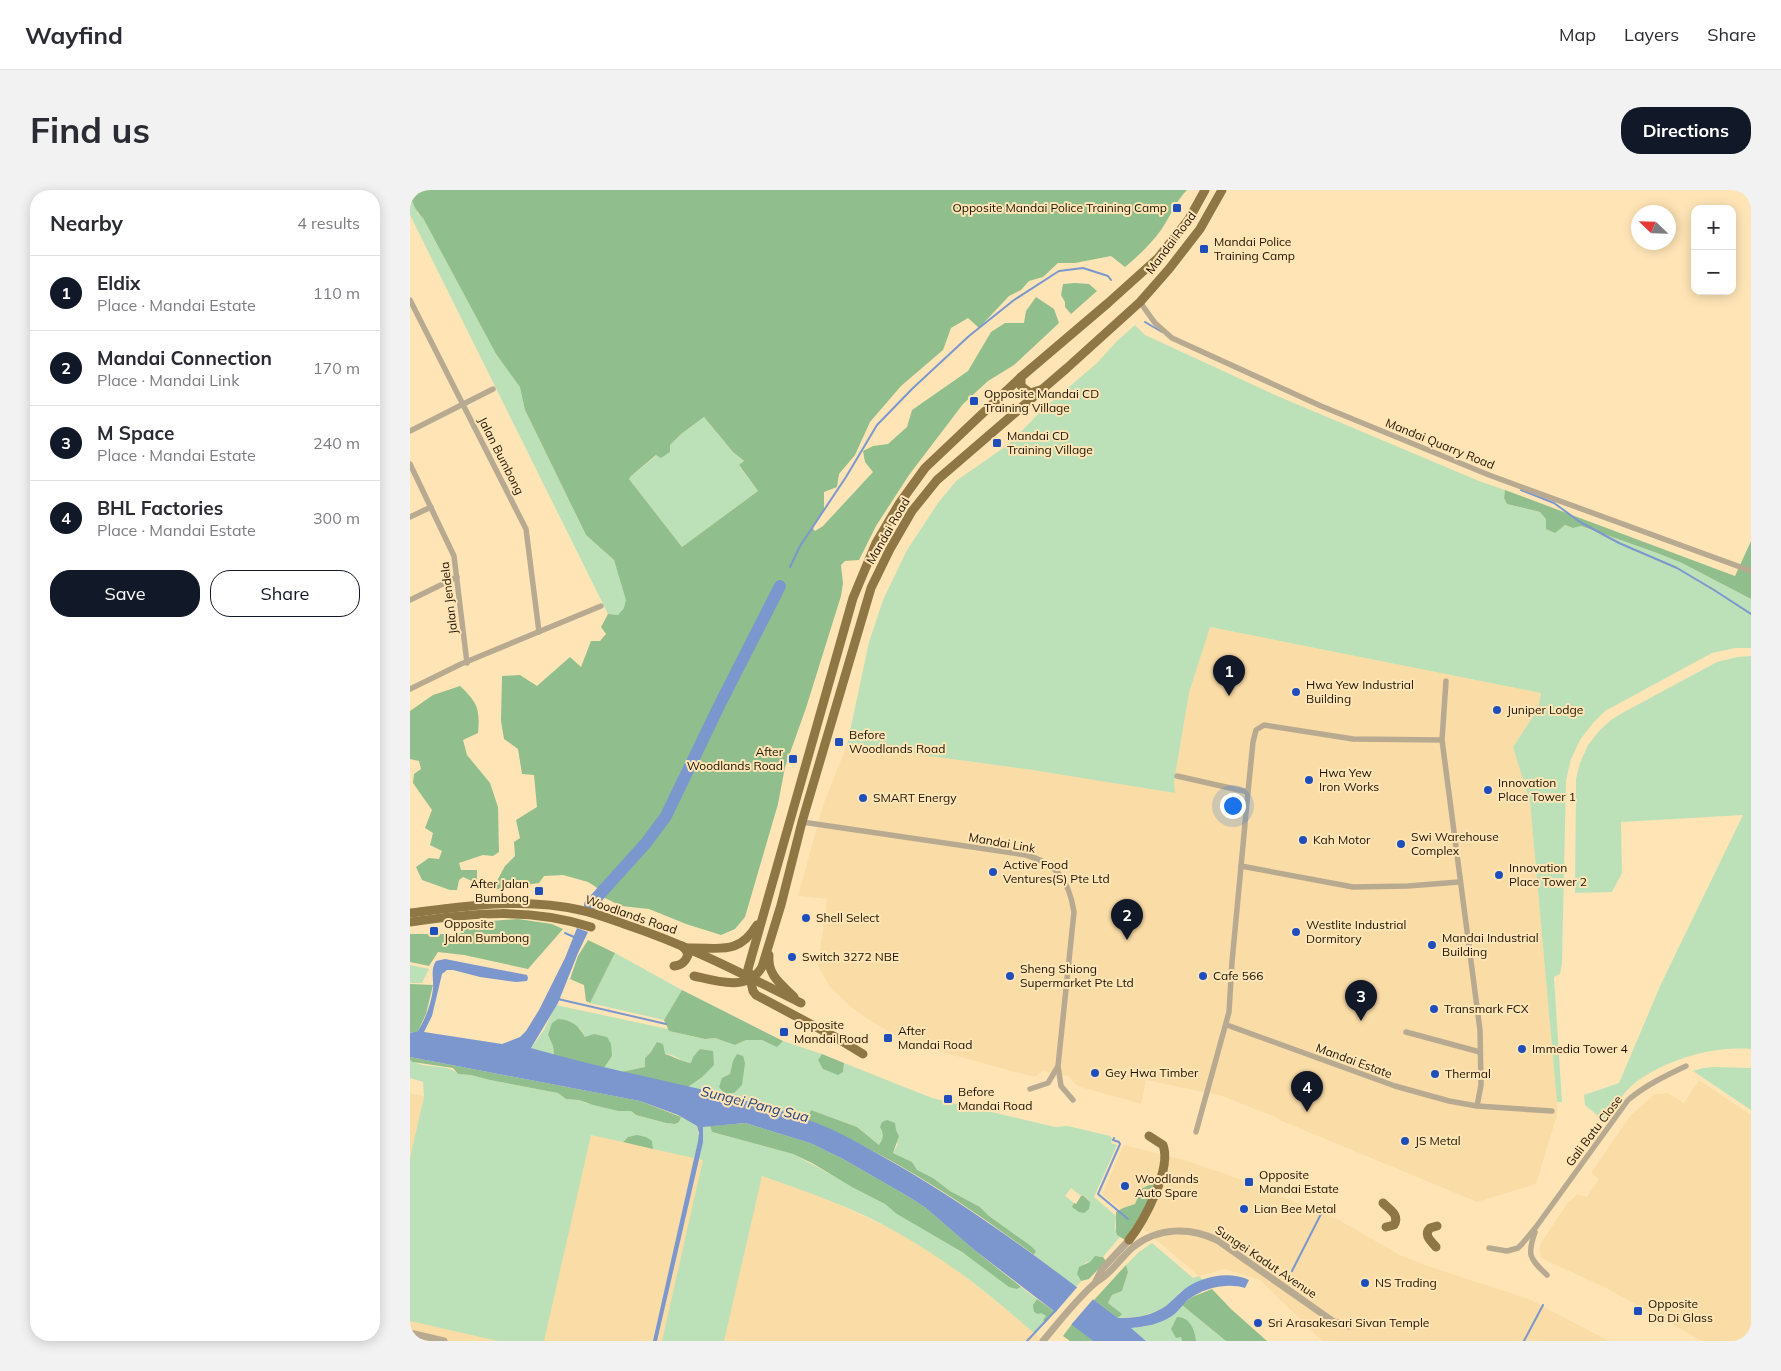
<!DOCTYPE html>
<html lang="en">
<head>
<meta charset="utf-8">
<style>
  :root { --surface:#fff; --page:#f2f2f3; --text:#2b2b33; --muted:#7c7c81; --line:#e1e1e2; --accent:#111827 }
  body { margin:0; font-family:Mulish,sans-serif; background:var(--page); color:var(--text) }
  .controls { position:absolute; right:15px; top:15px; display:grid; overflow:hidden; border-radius:10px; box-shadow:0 2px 12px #0003 }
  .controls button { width:45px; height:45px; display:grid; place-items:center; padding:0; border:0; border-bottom:1px solid var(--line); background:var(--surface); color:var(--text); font:25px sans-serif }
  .compass { position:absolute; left:1221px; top:15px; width:45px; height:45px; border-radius:50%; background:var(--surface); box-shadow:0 2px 12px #0003; rotate:293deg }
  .you { position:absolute; left:822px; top:615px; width:18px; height:18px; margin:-12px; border:4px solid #fff; border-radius:50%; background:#1a73e8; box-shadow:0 0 0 8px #1a73e833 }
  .badge { display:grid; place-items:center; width:32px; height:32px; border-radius:50%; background:var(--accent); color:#fff; font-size:16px; font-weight:700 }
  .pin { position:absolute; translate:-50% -41px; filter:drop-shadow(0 1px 2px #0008) }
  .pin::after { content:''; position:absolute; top:26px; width:18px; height:15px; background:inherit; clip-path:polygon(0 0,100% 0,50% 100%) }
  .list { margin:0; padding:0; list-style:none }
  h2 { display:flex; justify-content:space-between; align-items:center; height:65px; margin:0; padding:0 20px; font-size:21px }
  h2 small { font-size:16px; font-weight:400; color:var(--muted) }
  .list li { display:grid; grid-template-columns:32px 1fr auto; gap:15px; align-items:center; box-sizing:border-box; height:75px; padding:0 20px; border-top:1px solid var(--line) }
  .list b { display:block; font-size:19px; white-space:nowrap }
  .list p { margin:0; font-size:16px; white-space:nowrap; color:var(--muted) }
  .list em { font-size:16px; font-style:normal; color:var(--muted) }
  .actions { display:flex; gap:10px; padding:15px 20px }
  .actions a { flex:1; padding:11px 0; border:1px solid var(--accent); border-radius:20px; text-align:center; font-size:18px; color:var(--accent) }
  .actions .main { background:var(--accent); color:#fff }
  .map { position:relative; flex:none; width:1341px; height:1151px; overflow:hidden; border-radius:20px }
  header { display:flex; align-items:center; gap:30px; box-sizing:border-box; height:70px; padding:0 25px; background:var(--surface); border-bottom:1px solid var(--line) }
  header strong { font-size:24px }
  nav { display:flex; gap:28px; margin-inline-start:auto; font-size:18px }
  .intro { display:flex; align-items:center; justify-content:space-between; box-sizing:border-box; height:120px; padding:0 30px }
  h1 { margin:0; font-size:35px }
  .button { padding:12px 22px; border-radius:20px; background:var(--accent); color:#fff; font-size:18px; font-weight:700 }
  main { display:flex; gap:30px; padding:0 30px }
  aside { flex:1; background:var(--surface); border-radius:20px; box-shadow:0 2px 12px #0003 }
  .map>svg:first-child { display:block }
  .built { fill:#fadca6 }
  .green { fill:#bce1b8; fill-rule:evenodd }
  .forest { fill:#90be8c; fill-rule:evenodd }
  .water { fill:#7b97cd }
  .pier { fill:#ffe5b6 }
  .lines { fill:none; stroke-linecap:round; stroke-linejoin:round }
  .stream { stroke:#7b97cd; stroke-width:2 }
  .river { stroke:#7b97cd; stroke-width:12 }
  .minor { stroke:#b8aa91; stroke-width:5.5 }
  .tertiary { stroke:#b8aa91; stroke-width:7 }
  .primary { stroke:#8f7645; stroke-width:9 }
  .poi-dot { fill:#1d4ebb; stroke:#ffe5b6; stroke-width:2 }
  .labels { text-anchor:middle; stroke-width:4; stroke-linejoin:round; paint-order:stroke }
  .poi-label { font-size:12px; fill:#1c1303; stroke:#ffe5b6; text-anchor:start }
  .street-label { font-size:12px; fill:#1c1303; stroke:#ffe5b6 }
  .water-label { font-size:14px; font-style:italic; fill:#214081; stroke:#ffe5b6 }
</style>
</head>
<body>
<header>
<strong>Wayfind</strong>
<nav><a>Map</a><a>Layers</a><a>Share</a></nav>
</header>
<div class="intro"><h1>Find us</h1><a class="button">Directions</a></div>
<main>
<aside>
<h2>Nearby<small>4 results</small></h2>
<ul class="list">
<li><span class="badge">1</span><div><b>Eldix</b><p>Place · Mandai Estate</p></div><em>110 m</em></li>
<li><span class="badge">2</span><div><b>Mandai Connection</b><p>Place · Mandai Link</p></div><em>170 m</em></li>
<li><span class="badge">3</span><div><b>M Space</b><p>Place · Mandai Estate</p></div><em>240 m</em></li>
<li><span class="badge">4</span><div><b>BHL Factories</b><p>Place · Mandai Estate</p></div><em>300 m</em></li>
</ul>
<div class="actions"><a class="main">Save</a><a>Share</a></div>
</aside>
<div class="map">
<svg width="1341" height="1151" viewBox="0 0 1341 1151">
  <rect width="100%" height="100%" fill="#ffe5b6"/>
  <g class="built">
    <path d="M800 437 1131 503 1128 519 1103 557 1120 612 1147 912V925L1126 994 1067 1012 872 931 865 927 812 906 736 890 731 914 667 896 658 886 633 881 624 887 499 853 454 827 440 816 420 797 408 776 417 709 388 706 413 615 437 555 616 579 765 603 764 592 779 503Z"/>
    <path d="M1289 890 1341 925V1151H1292L1194 1097 1137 1071 1131 1067 1129 1060 1131 1053 1159 1011 1160 1012 1167 1004 1177 1007 1189 989 1181 983 1221 925 1245 904 1258 903 1274 913Z"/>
    <path d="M0 903 329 978 413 1007 487 1042 532 1069 611 1131 634 1151H0Z"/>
    <path d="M714 955 774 970 824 987 929 1030 990 1065 1018 1076 1119 1109 1199 1151H912L850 1090 815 1079 789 1086 692 1004Z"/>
  </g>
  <g class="green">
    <path d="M0 4 8 24 13 28 86 164 111 197 115 220 176 345 204 370 217 410 214 418 208 425 198 424 0 25Z"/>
    <path d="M725 135 735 145 865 205 1069 291 1095 300 1094 308 1097 314 1130 322 1136 329 1163 338 1170 336 1247 363 1272 373 1341 409V458H1325L1302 463 1195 521 1183 533 1170 550 1161 569 1156 591 1152 773 1150 784 1144 787 1152 912H1147L1120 612 1103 557 1128 519 1131 503 800 437 779 503 764 592 765 603 616 579 437 555 459 452 473 410 497 360 528 313 546 291 599 254 633 219 687 173 707 151Z"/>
    <path d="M294 227 323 262 334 272 329 276 348 301 272 357 219 289 221 286 247 265 260 262V255L271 244Z"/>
    <path d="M1341 466V859C1302 856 1258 869 1226 892 1213 902 1204 918 1194 931L1175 915 1174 905 1209 893 1251 794 1333 625 1211 632 1212 683 1202 702 1165 703 1166 589 1170 573 1178 555 1190 540 1201 530 1214 522 1307 472 1327 467Z"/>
    <path d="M205 763 272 800 254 830 180 813Z"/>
    <path d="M0 775 19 779 12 793H0Z"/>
    <path d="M146 815 258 839 259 841 294 849 305 848 325 855 336 850H352L367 856 373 851 412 864 408 870 433 882 434 873 522 908 645 937 658 936 700 946 702 948 701 953 707 955 684 1007 706 1026 705 1037 707 1045 710 1047 693 1067 689 1066 680 1072 675 1073 667 1084 671 1091 666 1097 624 1065 626 1061 621 1056 579 1026 570 1017 540 1001 523 988 506 980 502 972 483 963 488 954 473 941V949L469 955 447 937 401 920 397 930 353 916 278 897 291 888 302 861 290 859 282 873C273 872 273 871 266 867 259 863 249 863 241 862L235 868V877L211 882 194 878 202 866 175 847 170 838 138 845 143 856 144 865 121 858 134 840ZM661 998 671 1006H675L680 1012 662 1017 664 1013 655 1006Z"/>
    <path d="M0 869C13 881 37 872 48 884L61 885 80 890 148 903 156 909 169 910 176 913 208 921H221L226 925 256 933 265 934 269 932 271 927 287 936 289 947 284 968 243 959 242 952 215 949 213 952 181 945 134 1151H88L0 1131V968L14 907 13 892 0 888Z"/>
    <path d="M1304 877 1341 878V920L1283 881 1293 878Z"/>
    <path d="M300 936 302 942 383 964 475 1014C498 1032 525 1045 550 1061 570 1074 585 1088 607 1099L611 1097 627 1109 625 1112 631 1123 636 1126 633 1130 635 1133 625 1144C583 1107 537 1070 488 1043 445 1018 398 1002 352 986L314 1151H252L293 970 289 969 293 947V937Z"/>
    <path d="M742 1053 783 1088 789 1086 793 1090 770 1102 759 1114 749 1120 730 1127 708 1128 711 1124 698 1113 702 1105 712 1101 718 1082 716 1075 729 1062Z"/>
    <path d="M772 1115 816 1151H786L781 1137 771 1147 772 1151H736L720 1138C740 1137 759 1131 772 1115Z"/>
  </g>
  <g class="forest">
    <path d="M0 0H777C766 11 760 27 751 40 741 54 728 66 715 77L701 66 665 73H648L633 87 619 91 611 100 599 106 569 138 558 128 541 138 533 160 491 196 460 232 445 265 429 284 427 297 414 302V320L402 337 405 341 413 336 463 282 455 272 453 261 463 256 478 254 497 237 502 220 558 181 581 142 595 133H614L616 121 626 107 644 119 649 133 604 175 578 191 553 214 499 285 466 336 449 370 435 371 431 375 433 393 431 406 396 518 375 577 368 614 335 727 325 739 311 745 276 734 239 719 211 716 193 707 186 697 178 692 153 685 134 686 129 693 82 700 95 676 105 666 104 652 110 648 106 630 127 617 124 585 112 584 108 559 94 549 91 531 92 486 110 485 127 496 160 467 171 477 181 451H190L196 444 191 437 198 424 208 425 214 418 216 410 204 370 176 345 115 220 110 197 86 164 13 28C6 22 0 9 0 0ZM294 227 323 262 334 271 329 275 348 301 272 357 219 289 221 286 246 265 251 268 260 262V255L271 244Z"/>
    <path d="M665 93 679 94 687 101 661 124 655 117V112L651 105 653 94Z"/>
    <path d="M1095 300 1325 386 1341 351V409L1272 373 1247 363 1171 336 1163 338 1155 335 1145 343 1136 339V329L1130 322 1097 314 1094 308Z"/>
    <path d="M50 496C68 513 70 519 68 543L53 550 57 565 80 593 88 617 89 662 83 666 73 665 49 673 51 680H67V689L62 691 53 687 49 690 47 700H40L12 690 6 677 19 668 29 669 32 661 20 655 23 643 15 638 22 620 3 593 4 584 11 579 9 571 0 569V521L23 505Z"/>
    <path d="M108 729 142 734 153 739 118 779 54 765 28 762 19 776 0 772V744H50L55 733Z"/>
    <path d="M178 750 205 763 180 813 176 811 174 795 160 789 168 766Z"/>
    <path d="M0 794 23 795 16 824 8 841 0 843Z"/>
    <path d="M272 800 373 851 367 857 352 850H336L325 855 305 848 295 849 259 841 254 830Z"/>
    <path d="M148 829C162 830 168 835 175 847L184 844 197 847 201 854 202 866 194 878 144 865 143 856 138 845 142 833Z"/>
    <path d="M247 852 253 854 255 864C265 867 272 872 281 873L283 867 290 859 303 861 304 875 291 888 278 897 211 882 235 877V868L241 862Z"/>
    <path d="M327 864 333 866 335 873 332 895 324 903H314L309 897 312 888 320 884 323 871Z"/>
    <path d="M412 864 434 873 433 882 428 885 413 879 408 870Z"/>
    <path d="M0 867 230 911 271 927 269 932 265 934 256 933 226 925 221 921H208L183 915 169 910 156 909 148 903 80 890 61 885 48 884 43 878 3 872 0 870Z"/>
    <path d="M401 920 447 937 469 955C474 948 474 944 470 937L472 932 477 930 485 933 486 940 489 946 483 963 502 972 507 980 523 988 540 1001 570 1017 579 1026 621 1056 626 1061 624 1065C553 1012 479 964 397 930Z"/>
    <path d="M335 933 400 953 433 969 499 1007 516 1018 563 1059 611 1097 607 1099 599 1097 552 1062 487 1024 475 1014 442 997 402 973 383 964 302 942 300 936Z"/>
    <path d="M227 945 236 947 242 951 243 959 213 952 218 947Z"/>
    <path d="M743 993 745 995 736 1016 715 1050 707 1045 706 1042V1022L713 1018 725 1014 731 999Z"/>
    <path d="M671 1006H674L680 1012 679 1019 674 1023 669 1022 662 1017 664 1013 666 1014Z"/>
    <path d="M685 1066 693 1067 696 1071 679 1089 671 1091 667 1084 669 1077 680 1072Z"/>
    <path d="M716 1075 718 1082 712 1101 702 1105 698 1113 712 1124 708 1128 684 1110Z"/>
    <path d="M802 1099 821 1119 857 1151H816L772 1115 782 1107Z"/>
    <path d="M627 1109 645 1122 635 1133 633 1130 636 1126 631 1123 628 1124 624 1122 623 1115Z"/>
    <path d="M767 1127C780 1127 785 1140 786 1151H772L771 1147 766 1148 761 1139Z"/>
    <path d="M662 1134 683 1151H660L653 1146Z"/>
  </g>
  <path class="water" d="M167 738 178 742 168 763 148 813 121 858C212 885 307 898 396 929 427 940 456 957 484 973 563 1018 635 1073 708 1128 723 1128 736 1127 749 1120 758 1116 763 1109 770 1103 787 1087 818 1080 839 1090L835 1098C818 1092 793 1098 779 1109 773 1114 769 1121 762 1126 750 1134 735 1137 721 1138L736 1151H683L563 1059 516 1018 499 1007 433 969 400 953 335 933 293 937V952L247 1151H243L288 951 289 943 287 936 268 925 230 911 0 867V843L8 841C16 828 21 814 23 799 24 789 20 780 26 771L35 769 117 785 118 788 117 791 106 792 70 787 43 780H37L32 784 22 826 14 842 92 854 110 847 116 841 129 820 155 768Z"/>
  <path class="pier" d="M669 1095 685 1107 660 1136 644 1124Z"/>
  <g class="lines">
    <g class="stream">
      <path d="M735 132 752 142"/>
      <path d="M1111 300 1144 313 1170 332 1209 353 1267 378 1304 400 1341 424"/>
      <path d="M380 377 390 356 436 287 467 235 503 198 559 146 604 110 649 81 673 78 698 86 701 90"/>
      <path d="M155 743 164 747"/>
      <path d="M148 809 256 834"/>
      <path d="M704 948 703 950 709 952 710 954 688 1004 718 1029"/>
      <path d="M882 1081 911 1024"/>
      <path d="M617 1151 646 1120"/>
      <path d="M1114 1151 1133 1115"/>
    </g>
    <path class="river" d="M180 715 236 653 256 626 310 514 370 396"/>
    <g class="minor">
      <path d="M0 110 116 339 129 442"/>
      <path d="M730 112 745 133 762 148 911 216 1079 285 1341 381"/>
      <path d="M0 241 83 199"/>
      <path d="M0 274 44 366 57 473"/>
      <path d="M0 327 21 317"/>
      <path d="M0 410 47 387"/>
      <path d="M1036 491 1032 550 1070 840 1071 895 1067 916"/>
      <path d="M0 499 51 474 191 416"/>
      <path d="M767 586 838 602"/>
      <path d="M392 632 616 665C647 674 659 690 664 722L648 876 651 896 663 910"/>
      <path d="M831 676 943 697 998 696 1049 692"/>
      <path d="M817 835 985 896 1039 911 1067 916 1142 921"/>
      <path d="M996 842 1070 862"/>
      <path d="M620 899 638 893 647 878"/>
      <path d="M786 942 819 822 822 772 838 602 843 552 846 540 854 535 943 549 1032 550"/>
      <path d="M1125 1042C1117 1065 1119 1068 1137 1085"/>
      <path d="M1079 1058 1097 1061 1108 1058 1112 1054 1126 1037 1218 910C1236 895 1255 886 1276 876"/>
    </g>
    <g class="tertiary">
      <path d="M686 1091 692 1079 719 1050"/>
      <path d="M0 1143 34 1151"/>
      <path d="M633 1151C649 1132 665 1111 684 1094 688 1090 693 1088 697 1084 706 1076 714 1065 723 1057 748 1037 780 1037 807 1050L924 1132 939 1136"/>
    </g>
    <g class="primary">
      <path d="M611 187V196L620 203 630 200"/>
      <path d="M0 723C56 716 114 707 170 720 185 723 200 729 214 734 275 754 333 784 391 813"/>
      <path d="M0 732C63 723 119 717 181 737"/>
      <path d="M278 758C310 757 328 766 347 735"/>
      <path d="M359 765C357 785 371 794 384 807"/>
      <path d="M264 776C272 775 275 772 278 765L276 760 272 756"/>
      <path d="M284 786C306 791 337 802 352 777L371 715 392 632 461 398 480 359 502 321 527 290 657 178 730 112 759 79 790 39 812 0"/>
      <path d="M453 864 425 847 346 805 343 801 338 779 443 408 466 353 489 314 515 278 611 187 698 113 748 68 779 29 795 0"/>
      <path d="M973 1013C980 1020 990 1025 984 1035L976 1037"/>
      <path d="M719 1050C734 1031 762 979 753 955L739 946"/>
      <path d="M1026 1057C1021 1051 1013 1045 1020 1038L1027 1036"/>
    </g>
  </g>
  <g class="poi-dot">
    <rect x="762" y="13" width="10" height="10" rx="2.5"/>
    <rect x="789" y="54" width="10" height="10" rx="2.5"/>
    <rect x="559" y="206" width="10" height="10" rx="2.5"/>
    <rect x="582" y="248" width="10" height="10" rx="2.5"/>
    <circle cx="886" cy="502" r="5"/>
    <circle cx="1087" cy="520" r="5"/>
    <rect x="424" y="547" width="10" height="10" rx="2.5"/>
    <rect x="378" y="564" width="10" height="10" rx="2.5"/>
    <circle cx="899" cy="590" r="5"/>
    <circle cx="1078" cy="600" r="5"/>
    <circle cx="453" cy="608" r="5"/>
    <circle cx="893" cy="650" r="5"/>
    <circle cx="991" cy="654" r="5"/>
    <circle cx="583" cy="682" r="5"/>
    <circle cx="1089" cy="685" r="5"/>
    <rect x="124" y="696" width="10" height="10" rx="2.5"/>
    <circle cx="396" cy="728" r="5"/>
    <rect x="19" y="736" width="10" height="10" rx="2.5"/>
    <circle cx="886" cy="742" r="5"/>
    <circle cx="1022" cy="755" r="5"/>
    <circle cx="382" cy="767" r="5"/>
    <circle cx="600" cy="786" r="5"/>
    <circle cx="793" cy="786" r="5"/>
    <circle cx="1024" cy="819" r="5"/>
    <rect x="369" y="837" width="10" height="10" rx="2.5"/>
    <rect x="473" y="843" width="10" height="10" rx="2.5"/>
    <circle cx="1112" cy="859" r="5"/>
    <circle cx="685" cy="883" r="5"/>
    <circle cx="1025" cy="884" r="5"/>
    <rect x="533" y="904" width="10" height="10" rx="2.5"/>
    <circle cx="995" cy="951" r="5"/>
    <rect x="834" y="987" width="10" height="10" rx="2.5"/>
    <circle cx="715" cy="996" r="5"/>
    <circle cx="834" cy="1019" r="5"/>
    <circle cx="955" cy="1093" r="5"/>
    <rect x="1223" y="1116" width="10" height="10" rx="2.5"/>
    <circle cx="848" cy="1133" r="5"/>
  </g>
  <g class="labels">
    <g class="poi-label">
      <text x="757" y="22" text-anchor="end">Opposite Mandai Police Training Camp</text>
      <text x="804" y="56">Mandai Police<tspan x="804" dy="14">Training Camp</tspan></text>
      <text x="574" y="208">Opposite Mandai CD<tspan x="574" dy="14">Training Village</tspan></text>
      <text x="597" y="250">Mandai CD<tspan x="597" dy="14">Training Village</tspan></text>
      <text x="896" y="499">Hwa Yew Industrial<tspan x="896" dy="14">Building</tspan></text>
      <text x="1097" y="524">Juniper Lodge</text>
      <text x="439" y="549">Before<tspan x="439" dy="14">Woodlands Road</tspan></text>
      <text x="373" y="566" text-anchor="end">After<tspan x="373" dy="14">Woodlands Road</tspan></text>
      <text x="909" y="587">Hwa Yew<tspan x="909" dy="14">Iron Works</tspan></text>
      <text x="1088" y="597">Innovation<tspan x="1088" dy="14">Place Tower 1</tspan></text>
      <text x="463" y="612">SMART Energy</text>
      <text x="1001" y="651">Swi Warehouse<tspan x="1001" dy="14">Complex</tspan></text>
      <text x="903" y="654">Kah Motor</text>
      <text x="593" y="679">Active Food<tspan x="593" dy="14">Ventures(S) Pte Ltd</tspan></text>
      <text x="1099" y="682">Innovation<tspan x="1099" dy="14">Place Tower 2</tspan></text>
      <text x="119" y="698" text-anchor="end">After Jalan<tspan x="119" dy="14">Bumbong</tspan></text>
      <text x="406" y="732">Shell Select</text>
      <text x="34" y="738">Opposite<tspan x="34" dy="14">Jalan Bumbong</tspan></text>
      <text x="896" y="739">Westlite Industrial<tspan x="896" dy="14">Dormitory</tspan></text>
      <text x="1032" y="752">Mandai Industrial<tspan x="1032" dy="14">Building</tspan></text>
      <text x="392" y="771">Switch 3272 NBE</text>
      <text x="610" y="783">Sheng Shiong<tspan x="610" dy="14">Supermarket Pte Ltd</tspan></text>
      <text x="803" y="790">Cafe 566</text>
      <text x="1034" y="823">Transmark FCX</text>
      <text x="384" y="839">Opposite<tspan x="384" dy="14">Mandai Road</tspan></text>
      <text x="488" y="845">After<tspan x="488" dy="14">Mandai Road</tspan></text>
      <text x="1122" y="863">Immedia Tower 4</text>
      <text x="695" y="887">Gey Hwa Timber</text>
      <text x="1035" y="888">Thermal</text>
      <text x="548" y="906">Before<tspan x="548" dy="14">Mandai Road</tspan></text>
      <text x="1005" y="955">JS Metal</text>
      <text x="849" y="989">Opposite<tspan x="849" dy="14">Mandai Estate</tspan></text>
      <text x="725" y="993">Woodlands<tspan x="725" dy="14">Auto Spare</tspan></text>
      <text x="844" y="1023">Lian Bee Metal</text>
      <text x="965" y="1097">NS Trading</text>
      <text x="1238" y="1118">Opposite<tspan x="1238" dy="14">Da Di Glass</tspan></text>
      <text x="858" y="1137">Sri Arasakesari Sivan Temple</text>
    </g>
    <g class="street-label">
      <text transform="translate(761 53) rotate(-53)" y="4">Mandai Road</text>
      <text transform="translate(1030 254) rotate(22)" y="4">Mandai Quarry Road</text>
      <text transform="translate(91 266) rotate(63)" y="4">Jalan Bumbong</text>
      <text transform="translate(478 341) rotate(-60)" y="4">Mandai Road</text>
      <text transform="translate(39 408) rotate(-97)" y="4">Jalan Jendela</text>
      <text transform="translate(592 653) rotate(10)" y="4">Mandai Link</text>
      <text transform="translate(221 725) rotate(19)" y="4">Woodlands Road</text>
      <text transform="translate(944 871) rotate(20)" y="4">Mandai Estate</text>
      <text transform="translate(1184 941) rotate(-53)" y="4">Gali Batu Close</text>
      <text transform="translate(856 1072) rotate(34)" y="4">Sungei Kadut Avenue</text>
    </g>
    <g class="water-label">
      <text transform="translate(345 914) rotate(14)" y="5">Sungei Pang Sua</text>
    </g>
  </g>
</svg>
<div class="controls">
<button>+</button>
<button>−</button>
</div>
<svg class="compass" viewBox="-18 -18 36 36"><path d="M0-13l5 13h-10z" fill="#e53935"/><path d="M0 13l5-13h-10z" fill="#7c7c81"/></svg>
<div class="you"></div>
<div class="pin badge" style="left:819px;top:506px">1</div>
<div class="pin badge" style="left:717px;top:750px">2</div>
<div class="pin badge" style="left:951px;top:831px">3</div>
<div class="pin badge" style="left:897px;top:922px">4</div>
</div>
</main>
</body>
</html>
